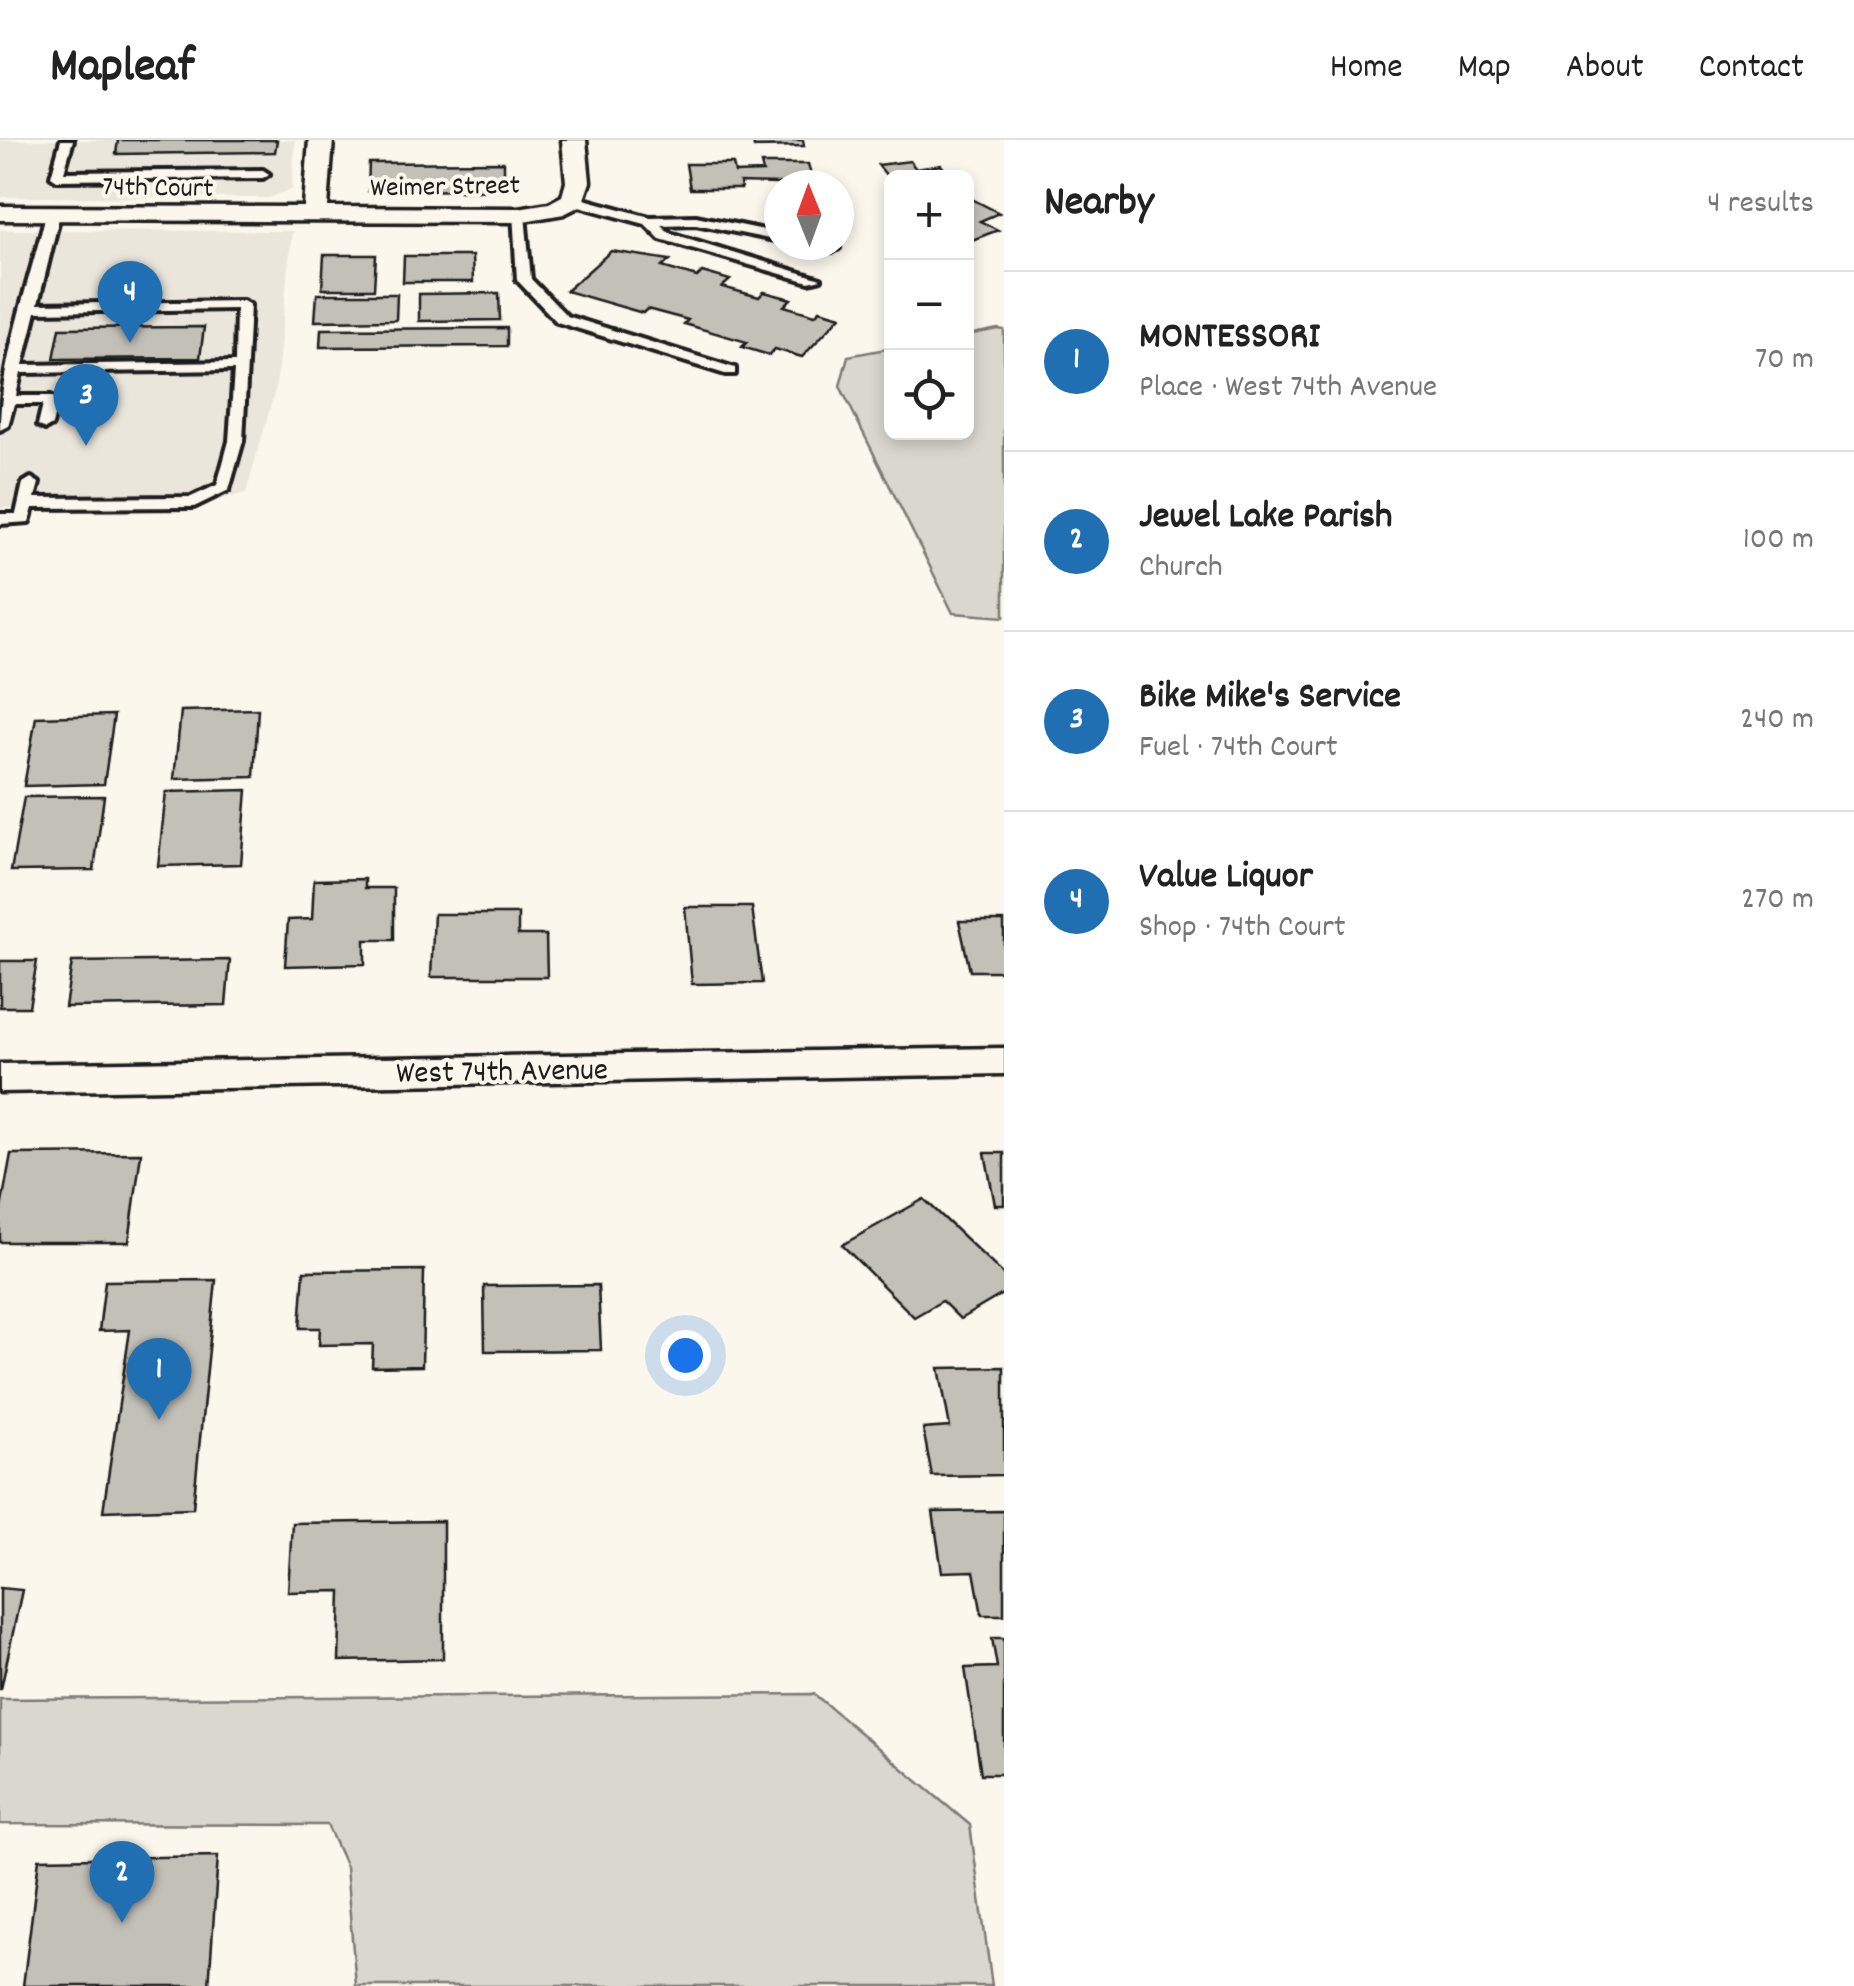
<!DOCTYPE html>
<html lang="en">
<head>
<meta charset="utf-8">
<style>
  :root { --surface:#fff; --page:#f2f2f2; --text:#222; --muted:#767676; --line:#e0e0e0; --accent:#1f6fb2 }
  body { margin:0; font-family:Dekko,sans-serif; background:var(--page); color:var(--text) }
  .controls { position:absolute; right:30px; top:30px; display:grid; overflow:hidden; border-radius:15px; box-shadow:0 5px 15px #0003 }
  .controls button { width:90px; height:90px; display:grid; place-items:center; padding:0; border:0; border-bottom:2px solid var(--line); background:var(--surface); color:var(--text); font:50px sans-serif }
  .compass { position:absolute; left:764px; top:30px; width:90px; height:90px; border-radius:50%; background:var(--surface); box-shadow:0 5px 15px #0003; rotate:359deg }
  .you { position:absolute; left:685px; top:1215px; width:35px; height:35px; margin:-25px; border:8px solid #fff; border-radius:50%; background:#1a73e8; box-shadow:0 0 0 15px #1a73e833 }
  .badge { display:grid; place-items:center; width:65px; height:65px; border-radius:50%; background:var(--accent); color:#fff; font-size:32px; font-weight:700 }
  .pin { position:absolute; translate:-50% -82px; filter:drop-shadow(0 2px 5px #0008) }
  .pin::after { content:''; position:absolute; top:52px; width:35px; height:30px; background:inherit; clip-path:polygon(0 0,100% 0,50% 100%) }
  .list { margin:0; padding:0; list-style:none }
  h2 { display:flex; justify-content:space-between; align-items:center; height:130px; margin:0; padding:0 40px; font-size:42px }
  h2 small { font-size:32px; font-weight:400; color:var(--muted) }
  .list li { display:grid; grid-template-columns:65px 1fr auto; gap:30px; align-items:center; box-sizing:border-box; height:180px; padding:0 40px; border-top:2px solid var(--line) }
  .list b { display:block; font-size:38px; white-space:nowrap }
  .list p { margin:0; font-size:32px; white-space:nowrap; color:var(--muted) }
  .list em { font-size:32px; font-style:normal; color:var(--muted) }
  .icon { flex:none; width:55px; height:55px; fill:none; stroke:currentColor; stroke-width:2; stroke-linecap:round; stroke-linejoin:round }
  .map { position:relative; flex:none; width:1004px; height:1846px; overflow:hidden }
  header { display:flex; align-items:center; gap:60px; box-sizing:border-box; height:140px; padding:0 50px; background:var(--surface); border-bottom:2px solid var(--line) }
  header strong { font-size:48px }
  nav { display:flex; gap:55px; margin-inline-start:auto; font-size:35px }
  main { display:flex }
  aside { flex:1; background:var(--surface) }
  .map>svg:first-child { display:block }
  .built { fill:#eae6dc }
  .green { fill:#dad7ce; stroke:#7b7a75; stroke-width:2.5 }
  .building { fill:#c3c0b8; stroke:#1c1c1c; stroke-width:2.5 }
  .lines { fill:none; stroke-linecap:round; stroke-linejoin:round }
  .lane-casing { stroke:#1c1c1c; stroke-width:8 }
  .street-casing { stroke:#1c1c1c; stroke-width:7 }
  .lane { fill:#fbf7ec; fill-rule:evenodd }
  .street { fill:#fbf7ec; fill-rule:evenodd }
  .labels { text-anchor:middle; stroke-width:8; stroke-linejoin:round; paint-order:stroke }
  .far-street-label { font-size:28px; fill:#1c1c1c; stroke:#fbf7ec }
  .street-label { font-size:32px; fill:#1c1c1c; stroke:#fbf7ec }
</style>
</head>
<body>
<header>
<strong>Mapleaf</strong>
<nav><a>Home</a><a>Map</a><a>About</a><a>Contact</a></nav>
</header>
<main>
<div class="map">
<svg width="1004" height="1846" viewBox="0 0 1004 1846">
  <rect width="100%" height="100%" fill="#fbf7ec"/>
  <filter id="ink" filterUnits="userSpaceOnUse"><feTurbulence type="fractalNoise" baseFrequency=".01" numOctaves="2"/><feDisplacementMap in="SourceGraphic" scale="20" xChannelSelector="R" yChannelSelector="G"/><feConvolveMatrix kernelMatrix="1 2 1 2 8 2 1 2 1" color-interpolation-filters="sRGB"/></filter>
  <g filter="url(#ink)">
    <g class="built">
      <path d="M0 0H295L292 49 269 58 0 57Z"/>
      <path d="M0 90 292 91 276 247 246 353 197 365 0 368Z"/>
    </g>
    <g class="green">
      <path d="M998 189 1004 190V477L953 473 840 246 848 216 891 208 892 292H966L967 195Z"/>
      <path d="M814 1554 970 1685 992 1846H356L346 1727 327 1685 0 1684V1559Z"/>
    </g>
    <g class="building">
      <path d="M118 0H277L275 12 116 14Z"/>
      <path d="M753 0H803L804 6 754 7Z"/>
      <path d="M910 21 916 29 941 25 952 38H892V42L878 25Z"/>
      <path d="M504 22V50L368 51 369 23Z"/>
      <path d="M686 24H733L735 33 763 32 761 24H808L814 45 740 43 741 49H690Z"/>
      <path d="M972 59 999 73 980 81 998 90 967 102 966 61Z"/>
      <path d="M611 111 670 120 662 127 697 137 702 132 730 140 722 147 759 157 764 152 791 159 784 166 815 175 820 170 841 176 802 217 775 209 769 215 742 207 747 202 684 184 688 180 647 169 643 173 566 151Z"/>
      <path d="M324 115H376L374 149H322Z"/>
      <path d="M404 116H472L473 142H403Z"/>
      <path d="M499 153 500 180 419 181V154Z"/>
      <path d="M317 154H397L396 180 315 181Z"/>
      <path d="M204 187 200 218 54 219 60 188Z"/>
      <path d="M507 188V206L320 207 321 189Z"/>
      <path d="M258 569 254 637 174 639 181 571Z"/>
      <path d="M114 575 104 644 24 646 36 577Z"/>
      <path d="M247 650 241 724 158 726 166 652Z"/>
      <path d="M104 656 94 730 11 731 24 657Z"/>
      <path d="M365 739V748H394V800H365V824L285 826 288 780 312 779 314 740Z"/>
      <path d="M685 767H752L762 843 692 844Z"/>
      <path d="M434 774H518V795H546L547 837H431Z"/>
      <path d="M959 781H1004V831H970Z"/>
      <path d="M230 820 226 865 65 867 72 822Z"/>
      <path d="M0 821H37L29 867H0Z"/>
      <path d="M141 1013 129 1102H0V1074L11 1014Z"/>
      <path d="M985 1013H1004V1065H995Z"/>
      <path d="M924 1059 1004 1135V1153L960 1179 942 1161 914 1177 842 1105Z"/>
      <path d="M424 1130 422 1226 372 1227 373 1204 319 1205 320 1188H300L304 1131Z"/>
      <path d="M216 1140 193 1368 103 1371 130 1190 99 1191 105 1141Z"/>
      <path d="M598 1145 601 1210 485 1211 484 1146Z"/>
      <path d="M1004 1227V1335L932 1336 923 1289 950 1287 939 1228Z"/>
      <path d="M1004 1371V1475H982L974 1431 942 1432 933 1372Z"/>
      <path d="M443 1381V1519L339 1521 341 1451 288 1452 292 1383Z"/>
      <path d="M0 1448 22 1450 1 1549H0Z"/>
      <path d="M992 1498H1004V1634H981L965 1528 997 1527Z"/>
      <path d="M218 1716 209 1846H23L39 1719Z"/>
    </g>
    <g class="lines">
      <defs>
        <g id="lane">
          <path d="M61 0H73L64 32 263 30 269 34 263 38 57 40 51 36Z"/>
          <path d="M573 56 650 77 696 76 779 93V101L696 84 661 85 670 93 821 139 809 142 660 99 645 84 568 63V57Z"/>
          <path d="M53 70 60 74 38 164 243 161 250 165 243 301 229 350 194 367 33 368 29 382 0 384V374H16L23 343 31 338 39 343 35 358 191 357 217 345 229 301 234 230 21 233 16 256H51L58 260 52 285 45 289 38 285 43 264H14L8 286 0 290C0 223 29 143 46 74ZM236 169 235 222 23 225 36 172Z"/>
          <path d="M513 72 525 75 531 139 567 176 735 228V234H725L557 182 517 140Z"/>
          <path d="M812 105H836L839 108 832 112Z"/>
        </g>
        <g id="street">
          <path d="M309 0H333L328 67 518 68 549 63 562 56 566 42 562 0H586L590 42 582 65 564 74 518 82 0 80V66L304 67Z"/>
          <path d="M1004 908V934L0 952V924Z"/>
        </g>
      </defs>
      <use href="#lane" class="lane-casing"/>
      <use href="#street" class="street-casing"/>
      <use href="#lane" class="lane"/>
      <use href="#street" class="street"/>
    </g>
  </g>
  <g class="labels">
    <g class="far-street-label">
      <text transform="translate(445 44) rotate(-1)" y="10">Weimer Street</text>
      <text transform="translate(158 45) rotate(1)" y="10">74th Court</text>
    </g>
    <g class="street-label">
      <text transform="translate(502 929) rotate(-1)" y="11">West 74th Avenue</text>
    </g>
  </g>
</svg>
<div class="controls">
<button>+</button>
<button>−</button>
<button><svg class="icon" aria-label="locate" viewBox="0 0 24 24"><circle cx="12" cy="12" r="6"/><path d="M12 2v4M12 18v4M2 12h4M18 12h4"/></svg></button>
</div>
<svg class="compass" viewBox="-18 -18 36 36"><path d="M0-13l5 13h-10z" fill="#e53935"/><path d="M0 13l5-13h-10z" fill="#767676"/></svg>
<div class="you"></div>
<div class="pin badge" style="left:159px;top:1280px">1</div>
<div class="pin badge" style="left:122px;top:1783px">2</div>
<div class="pin badge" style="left:86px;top:306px">3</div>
<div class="pin badge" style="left:130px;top:203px">4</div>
</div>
<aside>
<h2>Nearby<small>4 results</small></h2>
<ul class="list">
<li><span class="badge">1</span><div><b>MONTESSORI</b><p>Place · West 74th Avenue</p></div><em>70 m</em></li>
<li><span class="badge">2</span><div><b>Jewel Lake Parish</b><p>Church</p></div><em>100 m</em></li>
<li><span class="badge">3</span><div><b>Bike Mike's Service</b><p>Fuel · 74th Court</p></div><em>240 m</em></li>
<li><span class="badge">4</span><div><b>Value Liquor</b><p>Shop · 74th Court</p></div><em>270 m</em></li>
</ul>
</aside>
</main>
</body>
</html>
